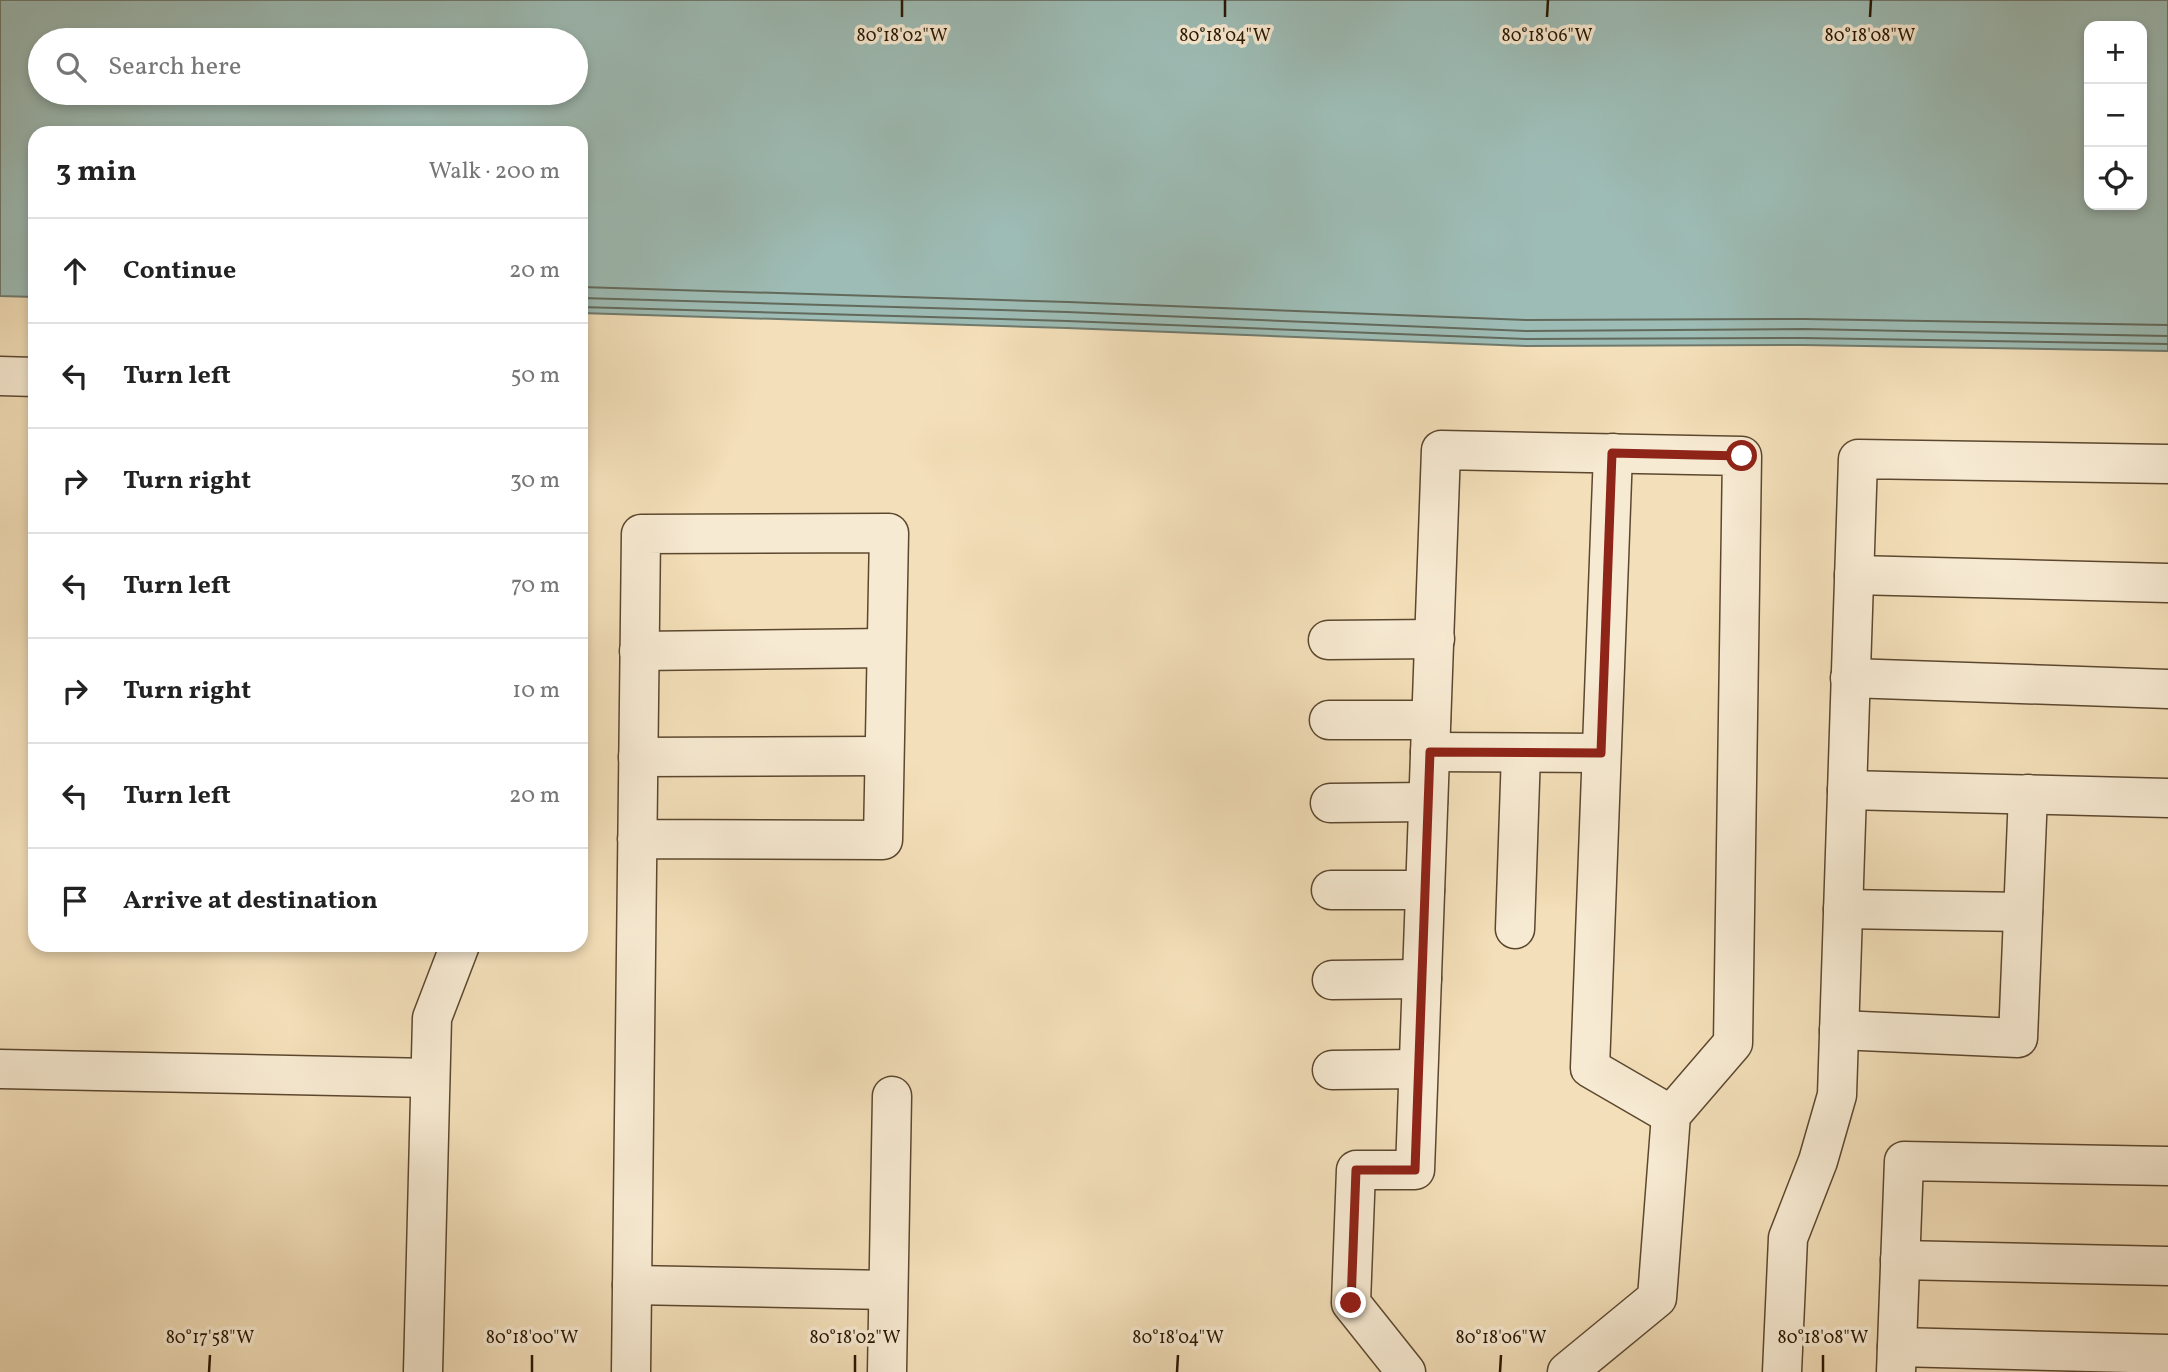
<!DOCTYPE html>
<html lang="en">
<head>
<meta charset="utf-8">
<style>
  :root { --surface:#fff; --page:#f2f2f2; --text:#222; --muted:#767676; --line:#e0e0e0 }
  body { margin:0; font-family:Vollkorn,serif; background:var(--page); color:var(--text) }
  .controls { position:absolute; right:21px; top:21px; display:grid; overflow:hidden; border-radius:14px; box-shadow:0 4px 10px #0003 }
  .controls button { width:63px; height:63px; display:grid; place-items:center; padding:0; border:0; border-bottom:2px solid var(--line); background:var(--surface); color:var(--text); font:35px sans-serif }
  .stop { position:absolute; width:21px; height:21px; margin:-16px; border:5px solid #8f2418; border-radius:50%; background:#fff }
  .stop.end { background:#8f2418; border-color:#fff; box-shadow:0 2px 7px #0008 }
  .list { margin:0; padding:0; list-style:none }
  h2 { display:flex; justify-content:space-between; align-items:center; height:91px; margin:0; padding:0 28px; font-size:30px }
  h2 small { font-size:23px; font-weight:400; color:var(--muted) }
  .list li { display:grid; grid-template-columns:46px 1fr auto; gap:21px; align-items:center; box-sizing:border-box; height:105px; padding:0 28px; border-top:2px solid var(--line) }
  .list b { display:block; font-size:26px; white-space:nowrap }
  .list em { font-size:23px; font-style:normal; color:var(--muted) }
  .icon { flex:none; width:38px; height:38px; fill:none; stroke:currentColor; stroke-width:2; stroke-linecap:round; stroke-linejoin:round }
  .map { position:relative; flex:none; width:2168px; height:1372px; overflow:hidden }
  .search { position:absolute; background:var(--surface); box-shadow:0 4px 10px #0003; left:28px; top:28px; width:560px; height:77px; display:flex; align-items:center; gap:18px; box-sizing:border-box; padding:0 24px; border-radius:38px; color:var(--muted); font-size:26px }
  .panel { position:absolute; background:var(--surface); box-shadow:0 4px 10px #0003; left:28px; top:126px; width:560px; height:826px; border-radius:21px }
  .map>svg:first-child { display:block }
  .water { fill:#9dbcb5; stroke:#6f7a6d; stroke-width:2; fill-rule:evenodd }
  .lines { fill:none; stroke-linecap:round; stroke-linejoin:round }
  .shore { stroke:#63695b; stroke-width:2 }
  .minor-casing { stroke:#5c482f; stroke-width:41 }
  .minor { stroke:#f7ead2; stroke-width:38 }
  .route { stroke:#8f2418; stroke-width:9 }
  .ticks { fill:none; stroke:#291601; stroke-width:2.5 }
  .ticks-label { font-size:18px; text-anchor:middle; fill:#291601; stroke:#f7ead2; stroke-width:7; stroke-linejoin:round; paint-order:stroke }
</style>
</head>
<body>
<div class="map">
<svg width="2168" height="1372" viewBox="0 0 2168 1372">
  <rect width="100%" height="100%" fill="#f3dfb9"/>
  <filter id="stains"><feTurbulence type="fractalNoise" baseFrequency=".00286" numOctaves="4"/><feColorMatrix values="0 0 0 0 .2 0 0 0 0 .09 0 0 0 0 .02 0 0 0 .5 -.17"/></filter>
  <radialGradient id="worn" r=".72"><stop offset=".6" stop-color="#630" stop-opacity="0"/><stop offset="1" stop-color="#630" stop-opacity=".3"/></radialGradient>
  <path class="water" d="M0 0H2168V351L1803 345 1526 346 1067 328 581 313V133H35V297L0 296ZM2089 26H2142V205H2089ZM40 40H576V93H40Z"/>
  <g class="lines">
    <g class="shore">
      <path d="M581 287 1068 302 1527 320 1804 319 2168 325"/>
      <path d="M581 298 1067 312 1526 331 1804 329 2168 336"/>
      <path d="M581 307 1067 321 1526 339 1803 338 2168 344"/>
    </g>
    <defs>
      <g id="minor">
        <path d="M0 376 35 377"/>
        <path d="M1613 453 1590 1068 1671 1115"/>
        <path d="M1854 575 2168 583"/>
        <path d="M1328 640 1435 639"/>
        <path d="M639 651 886 648"/>
        <path d="M1850 678 2168 689"/>
        <path d="M1329 720H1431"/>
        <path d="M1430 752 1601 753"/>
        <path d="M638 757 884 756"/>
        <path d="M1847 790 2168 798"/>
        <path d="M1330 803 1428 802"/>
        <path d="M1331 890H1425"/>
        <path d="M1843 909 2023 912"/>
        <path d="M1515 929 1521 753"/>
        <path d="M1332 980 1422 979"/>
        <path d="M1839 1030 2018 1038 2028 794"/>
        <path d="M0 1069 430 1078"/>
        <path d="M1332 1070 1418 1069"/>
        <path d="M1900 1260 2168 1266"/>
        <path d="M632 1285 888 1290"/>
        <path d="M1897 1347 2168 1354"/>
        <path d="M423 1372 432 1018 460 945"/>
        <path d="M631 1372 641 534 889 533 883 840 637 839"/>
        <path d="M887 1372 892 1096"/>
        <path d="M1406 1372 1351 1303 1356 1170H1415L1441 450 1742 456 1733 1043 1671 1115 1657 1298 1567 1372"/>
        <path d="M1782 1372 1788 1238 1818 1161 1837 1095 1858 459 2168 464"/>
        <path d="M1896 1372 1904 1161 2168 1166"/>
      </g>
    </defs>
    <use href="#minor" class="minor-casing"/>
    <use href="#minor" class="minor"/>
  </g>
  <g class="lines">
    <path class="route" d="M1351 1303 1356 1170H1415L1430 752 1601 753 1612 453 1742 456"/>
  </g>
  <path class="ticks" d="M902 17V0M1225 17V0M1547 17 1548 0M1870 17 1871 0M209 1372 210 1355M532 1372V1355M855 1372V1355M1177 1372 1178 1355M1500 1372 1501 1355M1823 1372V1355"/>
  <g class="ticks-label">
    <text x="902" y="41">80°18'02"W</text>
    <text x="1225" y="41">80°18'04"W</text>
    <text x="1547" y="41">80°18'06"W</text>
    <text x="1870" y="41">80°18'08"W</text>
    <text x="210" y="1343">80°17'58"W</text>
    <text x="532" y="1343">80°18'00"W</text>
    <text x="855" y="1343">80°18'02"W</text>
    <text x="1178" y="1343">80°18'04"W</text>
    <text x="1501" y="1343">80°18'06"W</text>
    <text x="1823" y="1343">80°18'08"W</text>
  </g>
  <rect width="100%" height="100%" filter="url(#stains)"/>
  <rect width="100%" height="100%" fill="url(#worn)"/>
</svg>
<div class="controls">
<button>+</button>
<button>−</button>
<button><svg class="icon" aria-label="locate" viewBox="0 0 24 24"><circle cx="12" cy="12" r="6"/><path d="M12 2v4M12 18v4M2 12h4M18 12h4"/></svg></button>
</div>
<div class="stop" style="left:1742px;top:456px"></div>
<div class="stop end" style="left:1351px;top:1303px"></div>
<div class="search"><svg class="icon" aria-label="search" viewBox="0 0 24 24"><circle cx="10" cy="10" r="6"/><path d="M15 15l6 6"/></svg>Search here</div>
<section class="panel">
<h2>3 min<small>Walk · 200 m</small></h2>
<ul class="list">
<li><svg class="icon" aria-label="ahead" viewBox="0 0 24 24"><path d="M12 20V5M6 11l6-6 6 6"/></svg><div><b>Continue</b></div><em>20 m</em></li>
<li><svg class="icon" aria-label="left" viewBox="0 0 24 24"><path d="M17 20v-9H6M10 6l-5 5 5 5"/></svg><div><b>Turn left</b></div><em>50 m</em></li>
<li><svg class="icon" aria-label="right" viewBox="0 0 24 24"><path d="M7 20v-9h11M14 6l5 5-5 5"/></svg><div><b>Turn right</b></div><em>30 m</em></li>
<li><svg class="icon" aria-label="left" viewBox="0 0 24 24"><path d="M17 20v-9H6M10 6l-5 5 5 5"/></svg><div><b>Turn left</b></div><em>70 m</em></li>
<li><svg class="icon" aria-label="right" viewBox="0 0 24 24"><path d="M7 20v-9h11M14 6l5 5-5 5"/></svg><div><b>Turn right</b></div><em>10 m</em></li>
<li><svg class="icon" aria-label="left" viewBox="0 0 24 24"><path d="M17 20v-9H6M10 6l-5 5 5 5"/></svg><div><b>Turn left</b></div><em>20 m</em></li>
<li><svg class="icon" aria-label="arrive" viewBox="0 0 24 24"><path d="M6 21V4h12l-3 4 3 4H6"/></svg><div><b>Arrive at destination</b></div></li>
</ul>
</section>
</div>
</body>
</html>
